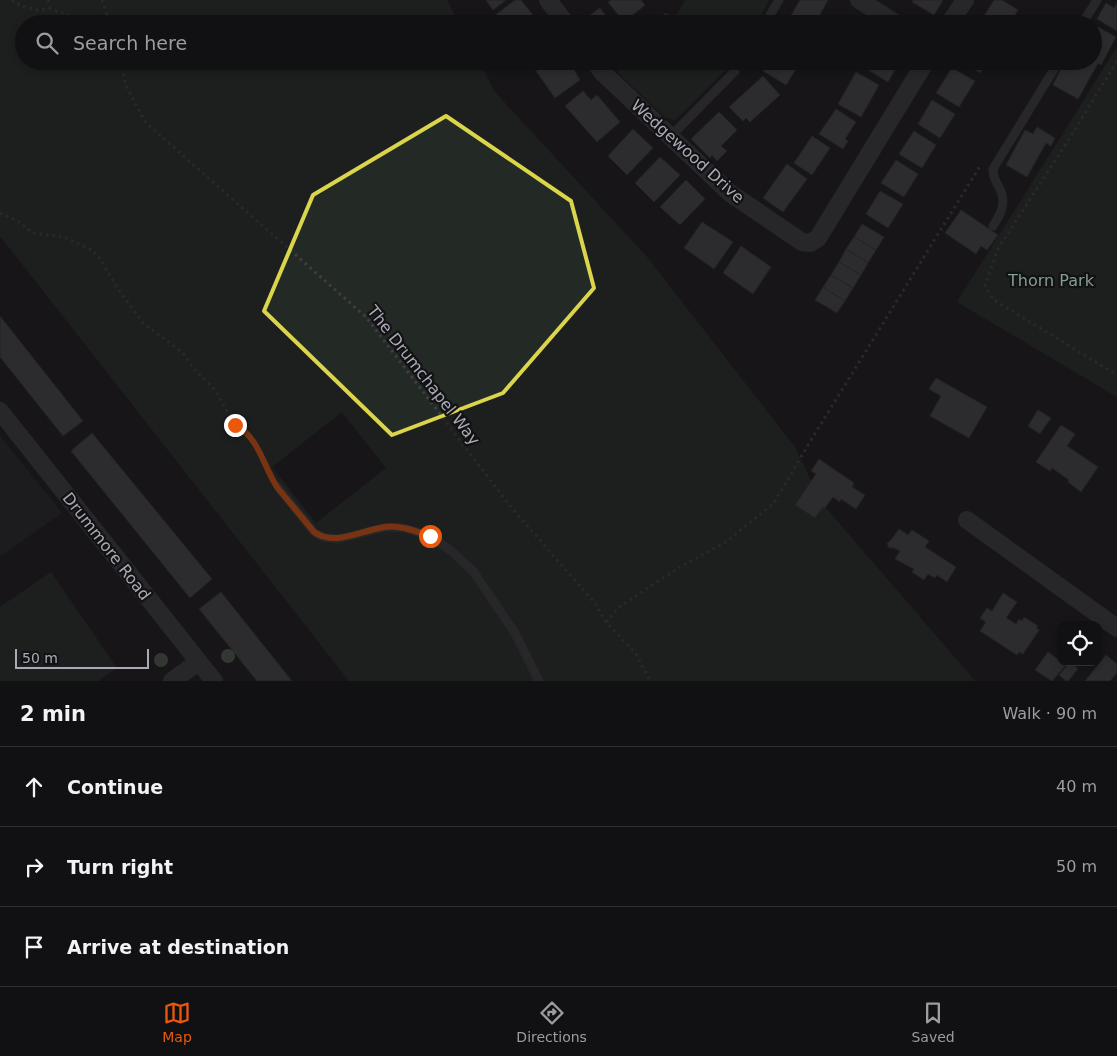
<!DOCTYPE html>
<html lang="en">
<head>
<meta charset="utf-8">
<style>
  :root { --surface:#111012; --page:#1a191b; --text:#f1f3f6; --muted:#9c9d9f; --line:#303032; --accent:#ea580c }
  body { margin:0; font-family:"DejaVu Sans",sans-serif; background:var(--page); color:var(--text) }
  .controls { position:absolute; right:15px; bottom:15px; display:grid; overflow:hidden; border-radius:10px; box-shadow:0 2px 8px #0003 }
  .controls button { width:45px; height:45px; display:grid; place-items:center; padding:0; border:0; border-bottom:1px solid var(--line); background:var(--surface); color:var(--text); font:25px sans-serif }
  .scale { position:absolute; left:15px; bottom:12px; width:134px; box-sizing:border-box; padding-left:5px; border:2px solid #aaaab6; border-top:0; font-size:14px; line-height:18px; white-space:nowrap; color:#aaaab6; -webkit-text-stroke:4px #121113; paint-order:stroke }
  .stop { position:absolute; width:15px; height:15px; margin:-11px; border:4px solid #ea580c; border-radius:50%; background:#fff }
  .stop.end { background:#ea580c; border-color:#fff; box-shadow:0 1px 5px #0008 }
  .list { margin:0; padding:0; list-style:none }
  h2 { display:flex; justify-content:space-between; align-items:center; height:65px; margin:0; padding:0 20px; font-size:21px }
  h2 small { font-size:16px; font-weight:400; color:var(--muted) }
  .list li { display:grid; grid-template-columns:32px 1fr auto; gap:15px; align-items:center; box-sizing:border-box; height:80px; padding:0 20px; border-top:1px solid var(--line) }
  .list b { display:block; font-size:19px; white-space:nowrap }
  .list em { font-size:16px; font-style:normal; color:var(--muted) }
  .icon { flex:none; width:28px; height:28px; fill:none; stroke:currentColor; stroke-width:2; stroke-linecap:round; stroke-linejoin:round }
  .map { position:relative; flex:none; width:1117px; height:681px; overflow:hidden }
  .search { position:absolute; background:var(--surface); box-shadow:0 2px 8px #0003; left:15px; right:15px; top:15px; height:55px; display:flex; align-items:center; gap:12px; box-sizing:border-box; padding:0 18px; border-radius:28px; color:var(--muted); font-size:19px }
  .sheet { height:305px; background:var(--surface) }
  nav { display:flex; justify-content:space-around; align-items:center; box-sizing:border-box; height:70px; border-top:1px solid var(--line); background:var(--surface); font-size:14px; color:var(--muted) }
  nav a { display:grid; justify-items:center; gap:2px }
  nav .on { color:var(--accent) }
  .map>svg:first-child { display:block }
  .built { fill:#232225 }
  .green { fill:#232a26; fill-rule:evenodd }
  .building { fill:#46454a; stroke:#313134 }
  .lines { fill:none; stroke-linecap:round; stroke-linejoin:round }
  .path { stroke:#3e3e43; stroke-width:3; stroke-dasharray:2.5 4; stroke-linecap:butt }
  .lane { stroke:#3a3a3e; stroke-width:9 }
  .street { stroke:#3a3a3e; stroke-width:18 }
  .tree { fill:#526158 }
  .route { stroke:#ea580c; stroke-width:6 }
  .marked { fill:none; stroke:#dbd54b; stroke-width:4; stroke-linejoin:round }
  .labels { text-anchor:middle; stroke-width:4.5; stroke-linejoin:round; paint-order:stroke }
  .street-label { font-size:16px; fill:#aaaab6; stroke:#121113 }
  .park-label { font-size:16px; fill:#839f8d; stroke:#121113 }
</style>
</head>
<body>
<div class="map">
<svg width="1117" height="681" viewBox="0 0 1117 681">
  <rect width="100%" height="100%" fill="#171618"/>
  <path class="built" d="M0 436 62 513 0 556Z"/>
  <g class="green">
    <path d="M0 0H447L459 24H24V61H479L494 91 647 257 795 447 821 502 975 681H349L0 236ZM342 412 386 468 316 523 272 467Z"/>
    <path d="M686 0H769L756 24H670Z"/>
    <path d="M1117 47V397L957 302Z"/>
    <path d="M624 61H733L728 68 675 120 666 118 618 73 621 63Z"/>
    <path d="M51 572 117 668 98 681H0V607Z"/>
  </g>
  <g class="building">
    <path d="M486 0H506L493 10Z"/>
    <path d="M515 0H521L540 24H499L493 17Z"/>
    <path d="M611 0H641L645 5 624 22 608 2Z"/>
    <path d="M800 0H828L815 24H786Z"/>
    <path d="M913 0H943L934 15 912 2Z"/>
    <path d="M994 0H1002L1018 10 1010 24H979Z"/>
    <path d="M1106 3 1114 8 1117 3V31L1097 19Z"/>
    <path d="M600 8 612 24H580L579 23Z"/>
    <path d="M1098 27 1116 37 1101 65 1098 63 1078 99 1053 85 1065 61H1093V36Z"/>
    <path d="M550 61H569L580 80 555 98 536 71Z"/>
    <path d="M769 61H801L786 85 763 71Z"/>
    <path d="M870 61H900L888 82 865 68Z"/>
    <path d="M962 61H988L980 73Z"/>
    <path d="M952 68 975 81 959 107 936 93Z"/>
    <path d="M856 72 879 85 861 117 838 104Z"/>
    <path d="M763 76 780 95 750 122 746 118 743 121 729 107Z"/>
    <path d="M583 91 591 100 597 95 620 122 597 142 565 106Z"/>
    <path d="M932 100 955 114 940 138 918 124Z"/>
    <path d="M836 109 856 122 845 139 848 141 843 149 819 134Z"/>
    <path d="M719 112 737 130 721 146 727 151 717 161 712 155 710 158 691 139Z"/>
    <path d="M1037 127 1055 138 1051 146 1046 143 1027 177 1006 165 1025 130 1033 134Z"/>
    <path d="M633 129 653 148 627 175 608 156Z"/>
    <path d="M914 131 936 145 922 168 899 154Z"/>
    <path d="M812 136 830 148 812 175 794 163Z"/>
    <path d="M660 157 680 175 654 202 635 183Z"/>
    <path d="M896 160 918 174 904 197 881 183Z"/>
    <path d="M787 164 807 179 783 212 763 198Z"/>
    <path d="M686 180 705 199 680 225 660 207Z"/>
    <path d="M880 191 903 204 888 228 866 214Z"/>
    <path d="M961 210 998 235 987 250 981 246 976 254 945 233Z"/>
    <path d="M702 222 733 242 714 269 684 248Z"/>
    <path d="M862 224 884 237 876 250 854 237Z"/>
    <path d="M854 237 876 250 868 263 846 249Z"/>
    <path d="M741 246 771 267 753 294 723 273Z"/>
    <path d="M846 249 868 263 861 275 839 262Z"/>
    <path d="M839 262 861 275 853 288 831 275Z"/>
    <path d="M831 275 853 288 845 301 823 287Z"/>
    <path d="M823 287 845 301 837 313 815 300Z"/>
    <path d="M0 316 83 421 63 436 0 357Z"/>
    <path d="M936 378 987 407 969 438 930 416 941 396 929 389Z"/>
    <path d="M1038 410 1051 418 1040 434 1028 426Z"/>
    <path d="M1061 425 1075 434 1067 446 1098 467 1081 492 1068 482 1069 480 1052 468 1050 471 1036 462Z"/>
    <path d="M92 433 212 579 190 598 71 451Z"/>
    <path d="M819 459 854 483 852 487 865 495 856 509 841 499 840 502 833 497 825 508 823 507 815 518 795 505 816 474 811 471Z"/>
    <path d="M899 529 908 535 912 530 929 541 925 547 956 567 947 582 937 575 935 578 928 574 924 580 912 572 914 569 895 559 900 551 894 548H889L887 543 891 540Z"/>
    <path d="M221 592 292 681H257L199 609Z"/>
    <path d="M1003 593 1017 602 1006 618 1016 624 1019 619 1022 621 1024 617 1038 626 1036 628 1039 630 1023 654 1019 652 1017 655 980 631 986 622 980 618 987 608 992 611Z"/>
    <path d="M1048 652 1066 665 1052 681 1035 670Z"/>
    <path d="M1106 655 1117 664V673L1110 681H1085Z"/>
    <path d="M1070 662 1078 669 1068 681H1066L1059 675Z"/>
  </g>
  <g class="lines">
    <g class="path">
      <path d="M12 0 21 6 38 10 50 9 97 24"/>
      <path d="M48 0 50 9"/>
      <path d="M102 0 110 24"/>
      <path d="M120 61 126 86 146 123 366 317 510 506 594 602 606 622 636 654 650 681"/>
      <path d="M1117 61 1071 136 998 249 985 286 994 300 1117 375"/>
      <path d="M0 213 18 221 33 233 64 237 92 250 101 260 116 286 143 323 183 353 194 369 215 390 235 425 250 435 272 478"/>
      <path d="M606 622 619 607 680 567 726 542 774 503 808 445 980 166"/>
    </g>
    <g class="lane">
      <path d="M659 24 666 18"/>
      <path d="M765 24 779 0"/>
      <path d="M1082 24 1097 0"/>
      <path d="M602 72 613 61"/>
      <path d="M671 136 735 71"/>
      <path d="M993 226C999 217 1005 207 1002 195 1000 184 993 183 993 169L1059 61"/>
      <path d="M278 487 314 532 322 537 338 539 386 527 404 528 430 536 450 550 473 571 515 633 539 681"/>
    </g>
    <g class="street">
      <path d="M548 0 566 24"/>
      <path d="M859 0 897 24"/>
      <path d="M949 24 965 0"/>
      <path d="M594 61 602 72 730 193 802 242 810 243 818 238 926 61"/>
      <path d="M0 411 214 681"/>
      <path d="M967 520 1117 628"/>
      <path d="M172 681 198 662"/>
    </g>
  </g>
  <g class="tree">
    <circle cx="228" cy="656" r="7"/>
    <circle cx="161" cy="660" r="7"/>
  </g>
  <g class="lines">
    <path class="route" d="M235 425C259 437 263 466 277 487 289 502 302 517 314 532 335 547 362 530 385 527 400 525 415 531 430 536"/>
  </g>
  <path d="M0 0H1117V681H0ZM446 116 571 201 594 288 503 393 392 435 264 311 313 195Z" fill="#171618" fill-opacity=".55" fill-rule="evenodd"/>
  <path class="marked" d="M446 116 571 201 594 288 503 393 392 435 264 311 313 195Z"/>
  <g class="labels">
    <g class="street-label">
      <text transform="translate(688 151) rotate(42)" y="6">Wedgewood Drive</text>
      <text transform="translate(424 375) rotate(52)" y="6">The Drumchapel Way</text>
      <text transform="translate(107 546) rotate(52)" y="6">Drummore Road</text>
    </g>
    <g class="park-label">
      <text x="1051" y="286">Thorn Park</text>
    </g>
  </g>
</svg>
<div class="controls">
<button><svg class="icon" aria-label="locate" viewBox="0 0 24 24"><circle cx="12" cy="12" r="6"/><path d="M12 2v4M12 18v4M2 12h4M18 12h4"/></svg></button>
</div>
<div class="scale">50 m</div>
<div class="stop" style="left:430px;top:536px"></div>
<div class="stop end" style="left:235px;top:425px"></div>
<div class="search"><svg class="icon" aria-label="search" viewBox="0 0 24 24"><circle cx="10" cy="10" r="6"/><path d="M15 15l6 6"/></svg>Search here</div>
</div>
<section class="sheet">
<h2>2 min<small>Walk · 90 m</small></h2>
<ul class="list">
<li><svg class="icon" aria-label="ahead" viewBox="0 0 24 24"><path d="M12 20V5M6 11l6-6 6 6"/></svg><div><b>Continue</b></div><em>40 m</em></li>
<li><svg class="icon" aria-label="right" viewBox="0 0 24 24"><path d="M7 20v-9h11M14 6l5 5-5 5"/></svg><div><b>Turn right</b></div><em>50 m</em></li>
<li><svg class="icon" aria-label="arrive" viewBox="0 0 24 24"><path d="M6 21V4h12l-3 4 3 4H6"/></svg><div><b>Arrive at destination</b></div></li>
</ul>
</section>
<nav>
<a class="on"><svg class="icon" aria-label="map" viewBox="0 0 24 24"><path d="M3 6l6-2 6 2 6-2v14l-6 2-6-2-6 2zM9 4v14M15 6v14"/></svg>Map</a>
<a><svg class="icon" aria-label="directions" viewBox="0 0 24 24"><path d="M12 3l9 9-9 9-9-9zM9 14v-3h6M13 9l2 2-2 2"/></svg>Directions</a>
<a><svg class="icon" aria-label="saved" viewBox="0 0 24 24"><path d="M7 4h10v16l-5-4-5 4z"/></svg>Saved</a>
</nav>
</body>
</html>
